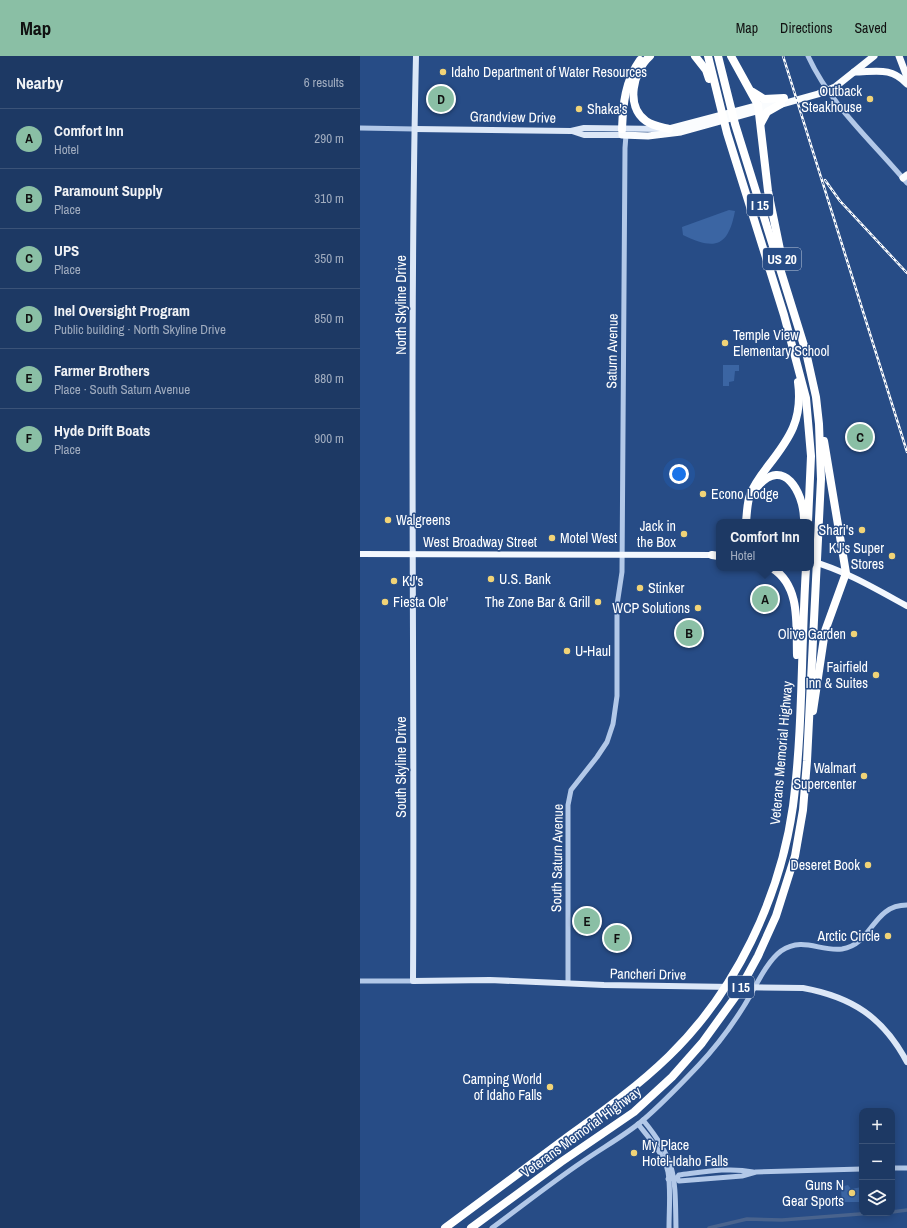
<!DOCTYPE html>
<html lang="en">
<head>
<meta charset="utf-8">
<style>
  :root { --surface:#1d3964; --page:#25406a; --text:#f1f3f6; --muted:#a0acbf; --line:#3b5378; --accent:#8abfa5 }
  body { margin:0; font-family:"Archivo Narrow",sans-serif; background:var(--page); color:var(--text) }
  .controls { position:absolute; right:12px; bottom:12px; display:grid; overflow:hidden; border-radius:8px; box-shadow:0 2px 10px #0003 }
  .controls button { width:36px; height:36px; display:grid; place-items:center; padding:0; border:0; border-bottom:1px solid var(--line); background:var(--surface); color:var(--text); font:20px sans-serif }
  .you { position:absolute; left:319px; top:418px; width:14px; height:14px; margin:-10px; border:3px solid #fff; border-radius:50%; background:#1a73e8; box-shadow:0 0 0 6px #1a73e833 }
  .badge { display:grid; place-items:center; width:26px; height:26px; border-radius:50%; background:var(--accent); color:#111; font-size:13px; font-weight:700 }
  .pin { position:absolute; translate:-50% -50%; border:2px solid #fff; box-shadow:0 1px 4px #0006 }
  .popup { position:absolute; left:356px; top:463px; width:98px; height:52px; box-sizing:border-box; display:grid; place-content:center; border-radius:8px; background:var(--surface); filter:drop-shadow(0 1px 3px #0005); font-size:13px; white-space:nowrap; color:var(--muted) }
  .popup b { font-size:15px; color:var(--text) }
  .popup::after { content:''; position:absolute; left:50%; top:100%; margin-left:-8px; border:8px solid transparent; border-top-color:var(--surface) }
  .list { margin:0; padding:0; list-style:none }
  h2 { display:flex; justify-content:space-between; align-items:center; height:52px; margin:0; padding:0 16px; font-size:17px }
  h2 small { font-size:13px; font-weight:400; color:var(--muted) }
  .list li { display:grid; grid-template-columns:26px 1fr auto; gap:12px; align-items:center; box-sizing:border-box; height:60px; padding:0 16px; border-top:1px solid var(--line) }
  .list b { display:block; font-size:15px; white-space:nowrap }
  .list p { margin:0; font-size:13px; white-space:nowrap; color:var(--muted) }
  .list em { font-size:13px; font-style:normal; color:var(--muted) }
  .icon { flex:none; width:22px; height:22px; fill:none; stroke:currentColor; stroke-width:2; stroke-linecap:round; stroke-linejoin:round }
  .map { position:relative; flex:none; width:547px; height:1172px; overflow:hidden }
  header { display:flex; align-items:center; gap:24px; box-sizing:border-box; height:56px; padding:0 20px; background:var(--accent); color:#111 }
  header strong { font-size:19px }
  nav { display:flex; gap:22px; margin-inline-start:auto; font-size:14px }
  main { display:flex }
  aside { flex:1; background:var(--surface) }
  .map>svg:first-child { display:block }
  .green { fill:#3b65a3 }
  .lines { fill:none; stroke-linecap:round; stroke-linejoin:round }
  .canal { stroke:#49638d; stroke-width:3.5 }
  .tertiary { stroke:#b2c8e8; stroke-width:5 }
  .secondary { stroke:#dce7f7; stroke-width:6 }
  .primary { stroke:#f4f8fe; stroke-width:6 }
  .trunk { stroke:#fafcfe; stroke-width:7 }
  .motorway { stroke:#fff; stroke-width:8 }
  .rail-casing { stroke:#fff; stroke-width:2.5 }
  .rail { stroke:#274c86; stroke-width:1; stroke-dasharray:3; stroke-linecap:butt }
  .poi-dot { fill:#f1d377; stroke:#274c86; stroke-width:1.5 }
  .labels { text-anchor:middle; stroke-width:3; stroke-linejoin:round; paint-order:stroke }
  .shield { fill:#274c86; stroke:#bec9db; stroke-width:1 }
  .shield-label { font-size:13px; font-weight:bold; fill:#fff }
  .poi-label { font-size:14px; fill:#fff; stroke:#274c86; text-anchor:end }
  .street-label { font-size:14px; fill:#fff; stroke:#274c86 }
</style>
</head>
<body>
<header>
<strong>Map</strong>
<nav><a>Map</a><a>Directions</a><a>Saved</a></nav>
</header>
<main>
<aside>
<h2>Nearby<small>6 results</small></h2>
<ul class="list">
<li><span class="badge">A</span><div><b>Comfort Inn</b><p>Hotel</p></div><em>290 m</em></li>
<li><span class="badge">B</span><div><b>Paramount Supply</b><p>Place</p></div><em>310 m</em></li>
<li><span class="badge">C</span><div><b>UPS</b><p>Place</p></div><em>350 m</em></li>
<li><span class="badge">D</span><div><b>Inel Oversight Program</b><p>Public building · North Skyline Drive</p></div><em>850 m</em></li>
<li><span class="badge">E</span><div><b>Farmer Brothers</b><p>Place · South Saturn Avenue</p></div><em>880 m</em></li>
<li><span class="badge">F</span><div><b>Hyde Drift Boats</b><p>Place</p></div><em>900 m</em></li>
</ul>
</aside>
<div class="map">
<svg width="547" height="1172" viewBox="0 0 547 1172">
  <rect width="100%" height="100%" fill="#274c86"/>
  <g class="green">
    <path d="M369 154 375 155C368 192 354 194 323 179L322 171Z"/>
    <path d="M363 309H379V315H375L374 325 369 326V330H363Z"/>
    <path d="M488 1129 491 1133 502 1131V1146H482L481 1133 484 1132V1130Z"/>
  </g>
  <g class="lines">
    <g class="canal">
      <path d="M532 1156 547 1154"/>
      <path d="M349 1172 387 1163 422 1164 513 1157"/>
    </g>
    <g class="tertiary">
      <path d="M448 0C471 50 512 85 547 127"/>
      <path d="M0 72 55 73"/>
      <path d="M0 925H53"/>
      <path d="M208 927V749L211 734 237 701 247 686 253 668 257 640V549L262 516 265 92 266 79"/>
      <path d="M283 1064C317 1105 315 1121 316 1172"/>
      <path d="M278 1068C289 1082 304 1098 308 1116 311 1133 309 1154 309 1172"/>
      <path d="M532 1112H547"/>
      <path d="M317 1122 319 1119C343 1116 369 1111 393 1116"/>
      <path d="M308 1123 317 1122 319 1125 382 1120 396 1116 502 1113"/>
      <path d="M132 1172C162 1150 191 1127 222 1106 242 1092 264 1080 282 1065 302 1048 320 1029 338 1010 355 992 371 971 384 950 394 934 406 906 421 895 443 880 460 896 482 893 513 888 512 849 547 849"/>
    </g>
    <g class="secondary">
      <path d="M56 0C49 308 55 616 53 925L130 924 244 929 443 932C492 941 523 961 547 1006"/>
      <path d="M55 73 211 75 224 72 303 73"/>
      <path d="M212 75 224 79H262"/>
    </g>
    <g class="primary">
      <path d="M0 498 356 499"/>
      <path d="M451 505C486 515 516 533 547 550"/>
    </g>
    <g class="trunk">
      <path d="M539 0 547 21"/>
      <path d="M494 16C515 16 531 10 547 28"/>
      <path d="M262 73V79L288 80 321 76 458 38 475 31 514 0"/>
      <path d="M309 73 415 45"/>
      <path d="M543 122 547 119"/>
    </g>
    <g class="motorway">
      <path d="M290 0C273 15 265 50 286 65 293 70 301 71 309 73"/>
      <path d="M335 0 346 14 349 23"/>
      <path d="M348 0 367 77 424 259 446 342 451 400 448 466"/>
      <path d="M371 0 398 49 408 135 423 208"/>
      <path d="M393 36 404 43 424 42"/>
      <path d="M401 67 407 56 421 48"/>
      <path d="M262 73C263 48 265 25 280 4"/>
      <path d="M398 430C424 401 443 436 444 462"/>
      <path d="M386 466C387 457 387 447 390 439 394 428 401 419 408 410 430 382 443 363 438 326"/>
      <path d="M352 499 359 500"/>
      <path d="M412 512C441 530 436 569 437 599"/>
      <path d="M453 655 465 575 486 517 464 385"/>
      <path d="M85 1172C124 1143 163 1114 202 1085 239 1058 276 1032 309 1000 376 935 420 842 433 750 443 672 441 591 446 512"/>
      <path d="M111 1172 201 1106 274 1056 312 1021 342 987 376 940 398 900 416 860 435 800 443 754 447 705 461 423 459 368 456 341 446 296 375 68 358 0"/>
    </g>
    <defs>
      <g id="rail">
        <path d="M423 0 547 396"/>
        <path d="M465 124 480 145 547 217"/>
      </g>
    </defs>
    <use href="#rail" class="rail-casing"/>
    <use href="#rail" class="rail"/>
  </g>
  <g class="poi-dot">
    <circle cx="83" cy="16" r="4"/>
    <circle cx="510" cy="43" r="4"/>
    <circle cx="219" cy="53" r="4"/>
    <circle cx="365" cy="287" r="4"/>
    <circle cx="343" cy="438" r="4"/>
    <circle cx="28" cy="464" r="4"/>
    <circle cx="502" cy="474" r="4"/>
    <circle cx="324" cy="478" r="4"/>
    <circle cx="192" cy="482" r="4"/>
    <circle cx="532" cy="500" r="4"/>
    <circle cx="131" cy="523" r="4"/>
    <circle cx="34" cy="525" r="4"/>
    <circle cx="280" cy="532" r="4"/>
    <circle cx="25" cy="546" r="4"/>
    <circle cx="238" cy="546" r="4"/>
    <circle cx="338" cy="552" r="4"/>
    <circle cx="494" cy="578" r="4"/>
    <circle cx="207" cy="595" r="4"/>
    <circle cx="516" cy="619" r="4"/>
    <circle cx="504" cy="720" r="4"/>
    <circle cx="508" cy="809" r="4"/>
    <circle cx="528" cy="880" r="4"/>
    <circle cx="190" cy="1031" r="4"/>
    <circle cx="274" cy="1097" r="4"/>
    <circle cx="492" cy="1137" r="4"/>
  </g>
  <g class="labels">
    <g class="shield">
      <rect x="387" y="138" width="26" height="22" rx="3"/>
      <rect x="403" y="192" width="38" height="22" rx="3"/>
      <rect x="368" y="920" width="26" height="22" rx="3"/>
    </g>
    <g class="shield-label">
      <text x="400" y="154">I 15</text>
      <text x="422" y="208">US 20</text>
      <text x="381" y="936">I 15</text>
    </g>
    <g class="poi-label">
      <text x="91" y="21" text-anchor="start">Idaho Department of Water Resources</text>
      <text x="502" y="40">Outback<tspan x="502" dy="16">Steakhouse</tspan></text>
      <text x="227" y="58" text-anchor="start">Shaka's</text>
      <text x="373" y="284" text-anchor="start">Temple View<tspan x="373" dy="16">Elementary School</tspan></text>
      <text x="351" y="443" text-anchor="start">Econo Lodge</text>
      <text x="36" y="469" text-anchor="start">Walgreens</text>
      <text x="316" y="475">Jack in<tspan x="316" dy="16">the Box</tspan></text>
      <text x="494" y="479">Shari's</text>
      <text x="200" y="487" text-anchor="start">Motel West</text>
      <text x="524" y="497">KJ’s Super<tspan x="524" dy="16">Stores</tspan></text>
      <text x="139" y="528" text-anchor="start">U.S. Bank</text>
      <text x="42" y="530" text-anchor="start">KJ's</text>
      <text x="288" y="537" text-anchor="start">Stinker</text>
      <text x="33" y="551" text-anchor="start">Fiesta Ole'</text>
      <text x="230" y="551">The Zone Bar &amp; Grill</text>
      <text x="330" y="557">WCP Solutions</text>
      <text x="486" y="583">Olive Garden</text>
      <text x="215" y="600" text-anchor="start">U-Haul</text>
      <text x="508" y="616">Fairfield<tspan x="508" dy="16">Inn &amp; Suites</tspan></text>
      <text x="496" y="717">Walmart<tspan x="496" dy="16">Supercenter</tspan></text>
      <text x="500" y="814">Deseret Book</text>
      <text x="520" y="885">Arctic Circle</text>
      <text x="182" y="1028">Camping World<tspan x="182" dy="16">of Idaho Falls</tspan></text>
      <text x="282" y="1094" text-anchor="start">My Place<tspan x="282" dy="16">Hotel-Idaho Falls</tspan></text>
      <text x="484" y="1134">Guns N<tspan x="484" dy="16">Gear Sports</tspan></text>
    </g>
    <g class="street-label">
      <text transform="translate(153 61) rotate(1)" y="5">Grandview Drive</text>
      <text transform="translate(41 249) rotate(-90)" y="5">North Skyline Drive</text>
      <text transform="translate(252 295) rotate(-89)" y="5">Saturn Avenue</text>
      <text x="120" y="491">West Broadway Street</text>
      <text transform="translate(421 697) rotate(-85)" y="5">Veterans Memorial Highway</text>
      <text transform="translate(41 711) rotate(-90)" y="5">South Skyline Drive</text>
      <text transform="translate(197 802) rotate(-89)" y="5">South Saturn Avenue</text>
      <text transform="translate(288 918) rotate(1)" y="5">Pancheri Drive</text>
      <text transform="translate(221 1076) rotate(-36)" y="5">Veterans Memorial Highway</text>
    </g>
  </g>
</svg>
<div class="controls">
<button>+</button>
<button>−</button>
<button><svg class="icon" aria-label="layers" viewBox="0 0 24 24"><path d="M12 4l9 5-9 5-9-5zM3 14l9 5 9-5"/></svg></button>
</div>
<div class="you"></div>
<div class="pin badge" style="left:405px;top:543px">A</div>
<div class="popup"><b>Comfort Inn</b>Hotel</div>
<div class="pin badge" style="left:329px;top:577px">B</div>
<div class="pin badge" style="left:500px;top:381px">C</div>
<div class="pin badge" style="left:81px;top:43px">D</div>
<div class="pin badge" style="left:227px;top:865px">E</div>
<div class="pin badge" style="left:257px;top:882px">F</div>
</div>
</main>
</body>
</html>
